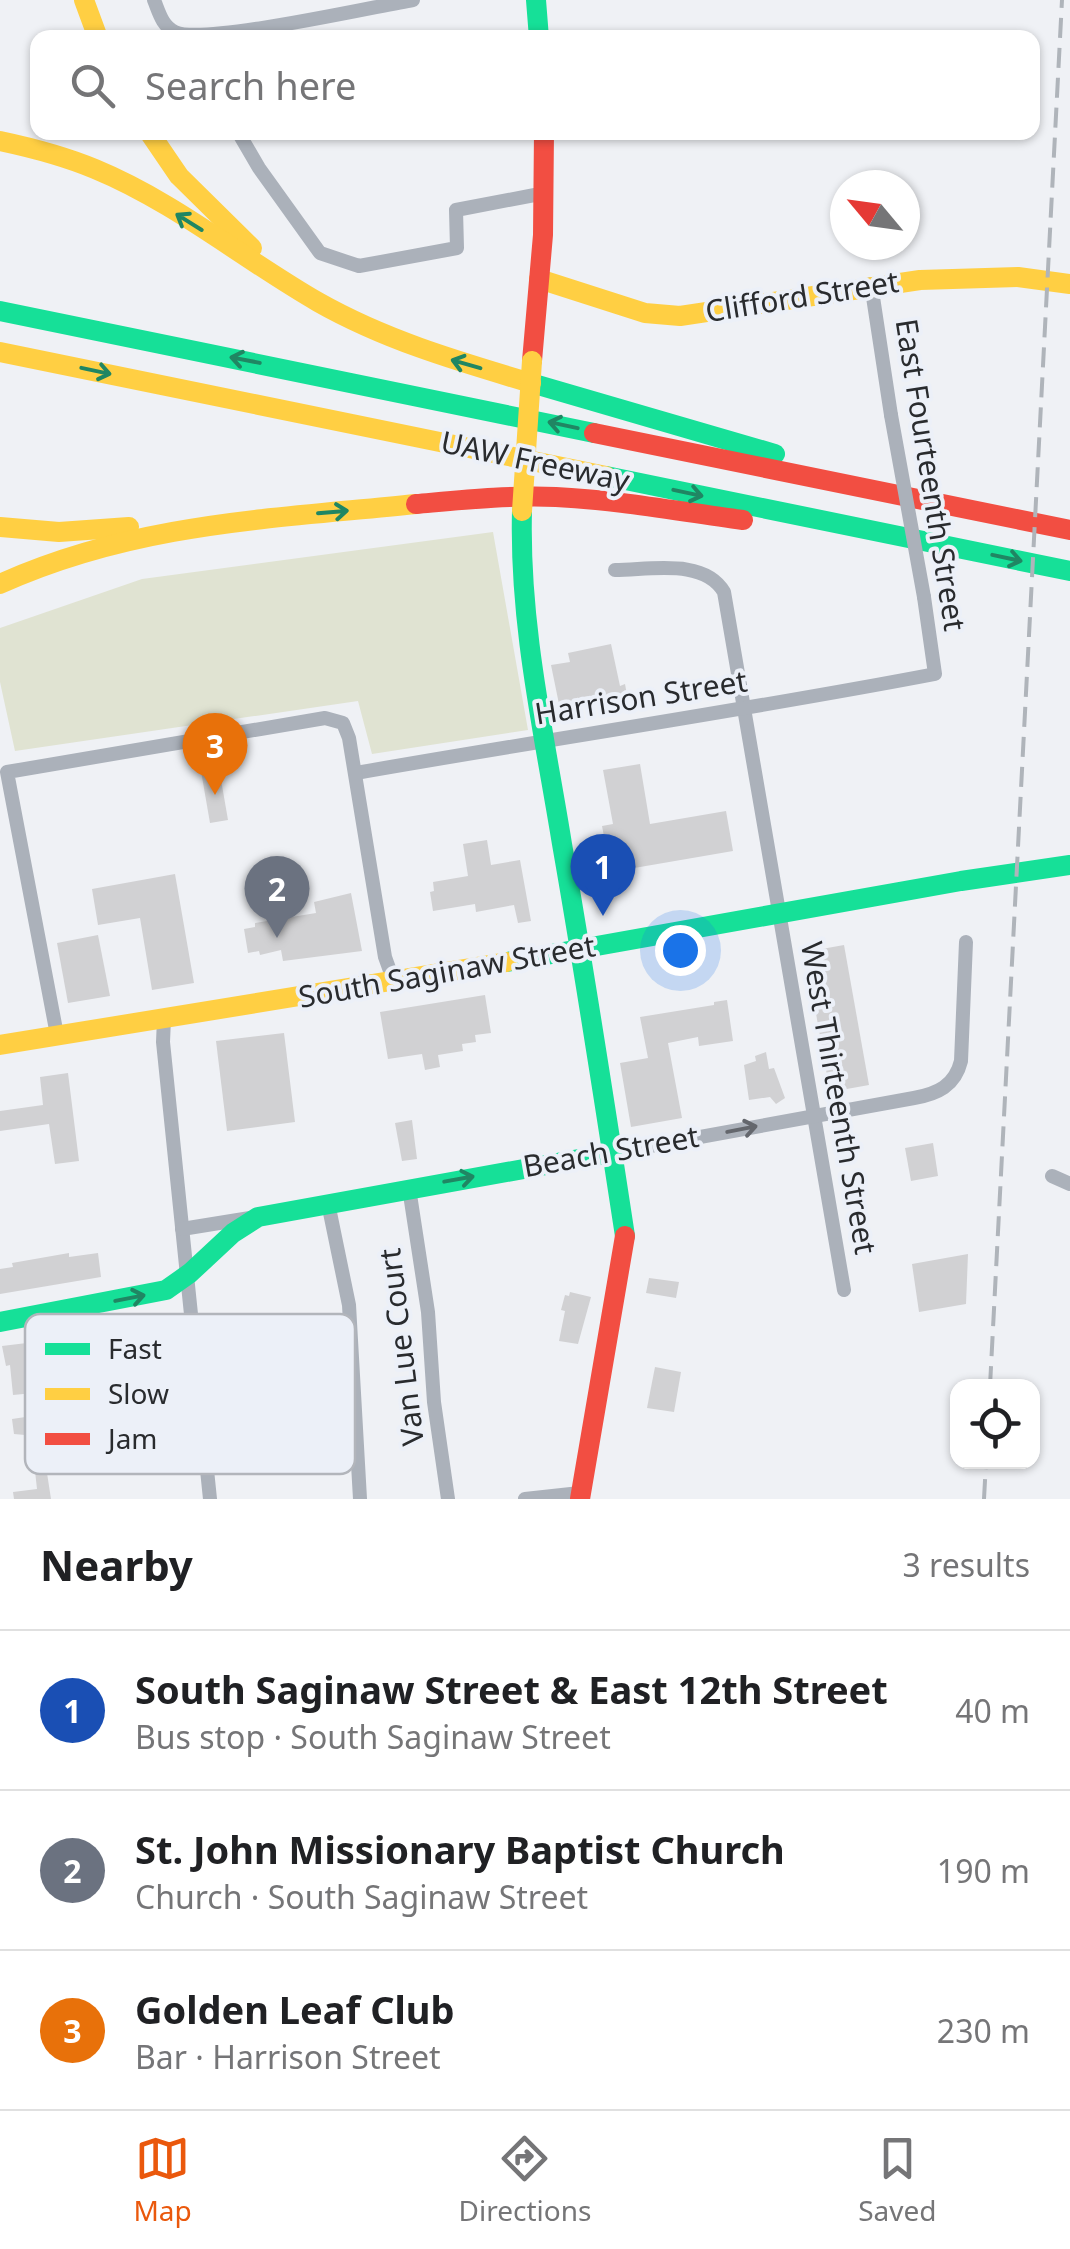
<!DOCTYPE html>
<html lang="en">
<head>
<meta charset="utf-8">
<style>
  :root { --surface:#fff; --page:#f6f6f6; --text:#202124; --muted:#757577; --line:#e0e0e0; --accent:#ea580c }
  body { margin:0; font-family:"Noto Sans",sans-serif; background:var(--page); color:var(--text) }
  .controls { position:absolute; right:30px; bottom:30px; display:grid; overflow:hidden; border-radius:20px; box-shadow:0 2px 8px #0004 }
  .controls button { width:90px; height:90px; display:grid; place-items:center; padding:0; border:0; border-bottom:2px solid var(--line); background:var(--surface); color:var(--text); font:50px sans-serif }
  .compass { position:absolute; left:830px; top:170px; width:90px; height:90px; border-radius:50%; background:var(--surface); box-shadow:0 2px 8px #0004; rotate:299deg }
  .you { position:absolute; left:680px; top:950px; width:35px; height:35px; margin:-25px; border:8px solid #fff; border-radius:50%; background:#1a73e8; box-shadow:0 0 0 15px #1a73e833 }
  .badge { display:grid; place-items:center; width:65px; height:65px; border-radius:50%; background:var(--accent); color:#fff; font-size:32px; font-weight:700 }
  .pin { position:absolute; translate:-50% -82px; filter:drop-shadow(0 2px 5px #0008) }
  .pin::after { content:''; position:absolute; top:52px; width:35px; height:30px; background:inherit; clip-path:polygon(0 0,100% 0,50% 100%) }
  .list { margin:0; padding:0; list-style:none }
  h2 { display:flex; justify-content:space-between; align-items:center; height:130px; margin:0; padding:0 40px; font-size:42px }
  h2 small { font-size:32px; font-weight:400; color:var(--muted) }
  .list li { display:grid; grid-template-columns:65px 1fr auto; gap:30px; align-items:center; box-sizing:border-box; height:160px; padding:0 40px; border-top:2px solid var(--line) }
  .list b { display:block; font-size:38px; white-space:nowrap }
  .list p { margin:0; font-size:32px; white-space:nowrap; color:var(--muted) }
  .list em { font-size:32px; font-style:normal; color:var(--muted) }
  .icon { flex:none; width:55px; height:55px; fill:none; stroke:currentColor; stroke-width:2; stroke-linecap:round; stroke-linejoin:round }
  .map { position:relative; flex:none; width:1070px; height:1499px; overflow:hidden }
  .search { position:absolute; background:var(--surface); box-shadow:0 2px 8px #0004; left:30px; right:30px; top:30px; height:110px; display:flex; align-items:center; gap:25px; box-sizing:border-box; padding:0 35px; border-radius:20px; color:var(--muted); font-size:38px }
  .sheet { height:610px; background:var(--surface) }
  nav { display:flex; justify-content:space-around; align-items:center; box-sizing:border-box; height:140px; border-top:2px solid var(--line); background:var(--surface); font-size:28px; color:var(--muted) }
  nav a { display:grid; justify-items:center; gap:5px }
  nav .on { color:var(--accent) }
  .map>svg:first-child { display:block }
  .green { fill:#e0e3d2 }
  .building { fill:#d1d1d3 }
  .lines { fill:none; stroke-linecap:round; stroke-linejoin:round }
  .street { stroke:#abb1ba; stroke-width:14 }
  .fast { stroke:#16e098; stroke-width:20 }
  .slow { stroke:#ffcf43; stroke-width:20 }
  .jam { stroke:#f24e42; stroke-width:20 }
  .rail { stroke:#afb4ba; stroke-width:4; stroke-dasharray:20 10; stroke-linecap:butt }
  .street-bridge { stroke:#abb1ba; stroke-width:14 }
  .slow-bridge { stroke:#ffcf43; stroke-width:20 }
  .oneway { stroke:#208663 }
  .oneway2 { stroke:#64676d }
  .labels { text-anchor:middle; stroke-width:8; stroke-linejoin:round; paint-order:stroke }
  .street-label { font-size:30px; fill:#292b2e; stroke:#ecf0f8 }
  .key { fill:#ecf0f8; stroke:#b2b5bb; stroke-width:2.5 }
  .key-label { font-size:28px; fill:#292b2e }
</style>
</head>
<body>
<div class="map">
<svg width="1070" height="1499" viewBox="0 0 1070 1499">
  <rect width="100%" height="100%" fill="#eff1f5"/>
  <path class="green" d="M493 532 528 730 372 754 358 701 15 751 0 682V628L142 579Z"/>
  <g class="building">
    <path d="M611 644 620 686 625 684 627 695 560 709 551 665 570 662 568 653Z"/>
    <path d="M640 764 650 824 726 811 733 851 611 872 602 826 613 824 603 770Z"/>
    <path d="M219 768 228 820 210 823 201 771Z"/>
    <path d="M487 840 491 865 520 860 531 921 518 923 514 905 476 912 475 904 433 911 430 892 434 891 433 882 468 876 463 844Z"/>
    <path d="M175 874 194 983 152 990 140 918 98 925 92 889Z"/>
    <path d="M351 893 362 951 283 961 281 950 260 955 259 951 248 953 244 929 255 927V923L316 913 314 902Z"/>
    <path d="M98 935 110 996 68 1003 57 943Z"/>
    <path d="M844 945 869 1085 830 1092 805 952Z"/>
    <path d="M485 995 491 1033 475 1035 476 1042 462 1044 463 1051 438 1055 440 1067 425 1070 422 1054 388 1059 380 1012Z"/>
    <path d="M727 1000 733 1041 699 1046 698 1037 668 1043 682 1118 631 1127 620 1063 648 1058 640 1017 714 1005V1002Z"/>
    <path d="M284 1033 295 1122 227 1131 216 1041Z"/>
    <path d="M766 1052 769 1069 774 1068 785 1098 776 1104 770 1097 749 1100 744 1065 756 1061 755 1056Z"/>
    <path d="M68 1073 79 1161 55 1164 49 1124 0 1131V1111L43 1105 40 1077Z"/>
    <path d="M412 1120 417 1159 402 1161 395 1123Z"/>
    <path d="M933 1143 938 1176 911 1181 905 1148Z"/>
    <path d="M69 1253V1257L98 1253 101 1277 0 1294V1269L13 1267 12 1263Z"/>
    <path d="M968 1254 966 1304 919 1312 912 1264Z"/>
    <path d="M649 1278 679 1282 676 1298 646 1293Z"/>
    <path d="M570 1292 591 1297 578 1344 559 1341 565 1311 561 1310 565 1295 569 1296Z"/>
    <path d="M68 1338 72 1359 41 1365 44 1392 13 1395 10 1365 6 1366 2 1346Z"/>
    <path d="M655 1367 681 1372 674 1412 647 1408Z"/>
    <path d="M39 1415 48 1416 50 1442 57 1441 59 1457 68 1456 70 1471 47 1473 51 1499H14L13 1492 37 1489 34 1462H28L25 1435 14 1434 12 1419Z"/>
  </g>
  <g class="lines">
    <g class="street">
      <path d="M154 0C159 12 162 26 175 32 204 45 372 7 413 0"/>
      <path d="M238 132 259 168 320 253 359 266 457 248 456 210 545 193"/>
      <path d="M871 284 891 415"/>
      <path d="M615 570C650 570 704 558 724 592L844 1290"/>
      <path d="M356 773C549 739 742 711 935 674L924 597"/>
      <path d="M164 1019 163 1042 210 1499"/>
      <path d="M57 1035 7 772 325 718 343 723 349 738 385 957 394 982"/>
      <path d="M612 1153 914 1098C937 1094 955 1086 961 1061L966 942"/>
      <path d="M1052 1176 1070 1184"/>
      <path d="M409 1188 428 1312 434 1402 448 1499"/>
      <path d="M328 1203 349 1305 360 1499"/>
      <path d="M182 1229 250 1218"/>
      <path d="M525 1499 580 1493"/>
    </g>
    <g class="fast">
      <path d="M536 0 539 38"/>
      <path d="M0 311 594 433"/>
      <path d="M531 383 775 454"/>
      <path d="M606 476 1070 571"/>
      <path d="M522 511C519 624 544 733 562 844 585 975 605 1105 625 1236"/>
      <path d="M507 962 961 881 1070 865"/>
      <path d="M0 1322 166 1290 190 1273 233 1233 258 1217 612 1153"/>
    </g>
    <g class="slow">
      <path d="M84 0 98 38"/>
      <path d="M149 132 179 176 252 248"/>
      <path d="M0 141C33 148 64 156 95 169 175 202 243 259 318 302 385 340 457 361 531 383"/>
      <path d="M539 279 645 313 680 316 920 280 1018 277 1070 284"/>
      <path d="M0 352 606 476"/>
      <path d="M0 527 59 532 129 527"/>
      <path d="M0 584C135 523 271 519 416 504"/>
      <path d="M0 1045 507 962"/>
    </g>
    <g class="jam">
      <path d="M532 361 543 235 544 132"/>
      <path d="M594 433 1070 530"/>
      <path d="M416 504C462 500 509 495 556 497 619 500 681 512 743 520"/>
      <path d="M580 1499 625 1236"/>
    </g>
    <g class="rail">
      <path d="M990 1386 1062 0"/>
      <path d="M984 1499 986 1462"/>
    </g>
    <path class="street-bridge" d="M891 415 924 597"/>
    <path class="slow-bridge" d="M522 511 532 361"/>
  </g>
  <defs><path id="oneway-shaft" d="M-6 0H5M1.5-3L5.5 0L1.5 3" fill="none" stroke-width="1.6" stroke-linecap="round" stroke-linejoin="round" transform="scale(2.5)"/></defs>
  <g class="oneway">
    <use href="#oneway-shaft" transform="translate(189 222) rotate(-148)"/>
    <use href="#oneway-shaft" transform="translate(245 360) rotate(-169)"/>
    <use href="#oneway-shaft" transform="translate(466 364) rotate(-164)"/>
    <use href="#oneway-shaft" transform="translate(96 371) rotate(12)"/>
    <use href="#oneway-shaft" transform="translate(563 425) rotate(-168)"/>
    <use href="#oneway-shaft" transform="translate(688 493) rotate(12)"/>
    <use href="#oneway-shaft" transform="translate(333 512) rotate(-5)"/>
    <use href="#oneway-shaft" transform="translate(1007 558) rotate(12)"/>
    <use href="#oneway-shaft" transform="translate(459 1179) rotate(-10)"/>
    <use href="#oneway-shaft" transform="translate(130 1298) rotate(-11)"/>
  </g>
  <use class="oneway2" href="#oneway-shaft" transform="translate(742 1129) rotate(-11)"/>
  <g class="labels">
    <g class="street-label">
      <text transform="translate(802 297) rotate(-9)" y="10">Clifford Street</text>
      <text transform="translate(535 462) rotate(12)" y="10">UAW Freeway</text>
      <text transform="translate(930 475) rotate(81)" y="10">East Fourteenth Street</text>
      <text transform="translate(641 698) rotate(-9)" y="10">Harrison Street</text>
      <text transform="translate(447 972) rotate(-10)" y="10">South Saginaw Street</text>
      <text transform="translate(838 1098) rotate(80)" y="10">West Thirteenth Street</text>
      <text transform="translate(611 1152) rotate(-10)" y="10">Beach Street</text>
      <text transform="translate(402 1347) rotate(-97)" y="10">Van Lue Court</text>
    </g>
  </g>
  <rect x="25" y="1314" width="330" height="160" rx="15" class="key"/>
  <rect x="45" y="1343" width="45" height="12" fill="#16e098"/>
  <rect x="45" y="1388" width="45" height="12" fill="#ffcf43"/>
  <rect x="45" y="1433" width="45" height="12" fill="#f24e42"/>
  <g class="key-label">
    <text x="108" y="1359">Fast</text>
    <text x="108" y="1404">Slow</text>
    <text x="108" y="1449">Jam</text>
  </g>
</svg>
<div class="controls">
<button><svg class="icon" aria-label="locate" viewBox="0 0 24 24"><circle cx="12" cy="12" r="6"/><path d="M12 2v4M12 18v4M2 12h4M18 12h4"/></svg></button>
</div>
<svg class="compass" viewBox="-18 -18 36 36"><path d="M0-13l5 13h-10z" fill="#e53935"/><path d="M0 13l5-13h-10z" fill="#757577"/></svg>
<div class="you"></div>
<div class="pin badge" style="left:603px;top:916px;background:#1a4fb4">1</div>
<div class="pin badge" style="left:277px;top:938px;background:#6b7280">2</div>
<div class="pin badge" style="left:215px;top:795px;background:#e8710a">3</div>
<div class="search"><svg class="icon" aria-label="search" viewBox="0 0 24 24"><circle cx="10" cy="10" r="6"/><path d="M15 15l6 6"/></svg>Search here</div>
</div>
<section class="sheet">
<h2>Nearby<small>3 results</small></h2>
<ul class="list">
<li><span class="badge" style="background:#1a4fb4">1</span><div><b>South Saginaw Street &amp; East 12th Street</b><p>Bus stop · South Saginaw Street</p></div><em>40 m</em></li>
<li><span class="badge" style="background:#6b7280">2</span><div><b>St. John Missionary Baptist Church</b><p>Church · South Saginaw Street</p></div><em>190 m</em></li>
<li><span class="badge" style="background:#e8710a">3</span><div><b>Golden Leaf Club</b><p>Bar · Harrison Street</p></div><em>230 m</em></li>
</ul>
</section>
<nav>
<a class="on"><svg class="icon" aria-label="map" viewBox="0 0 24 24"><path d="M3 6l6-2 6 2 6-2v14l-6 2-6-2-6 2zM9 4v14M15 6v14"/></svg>Map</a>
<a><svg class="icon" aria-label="directions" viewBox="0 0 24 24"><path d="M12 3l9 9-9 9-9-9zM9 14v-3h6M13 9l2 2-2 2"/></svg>Directions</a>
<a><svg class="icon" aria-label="saved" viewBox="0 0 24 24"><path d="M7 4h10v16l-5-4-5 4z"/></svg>Saved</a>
</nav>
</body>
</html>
